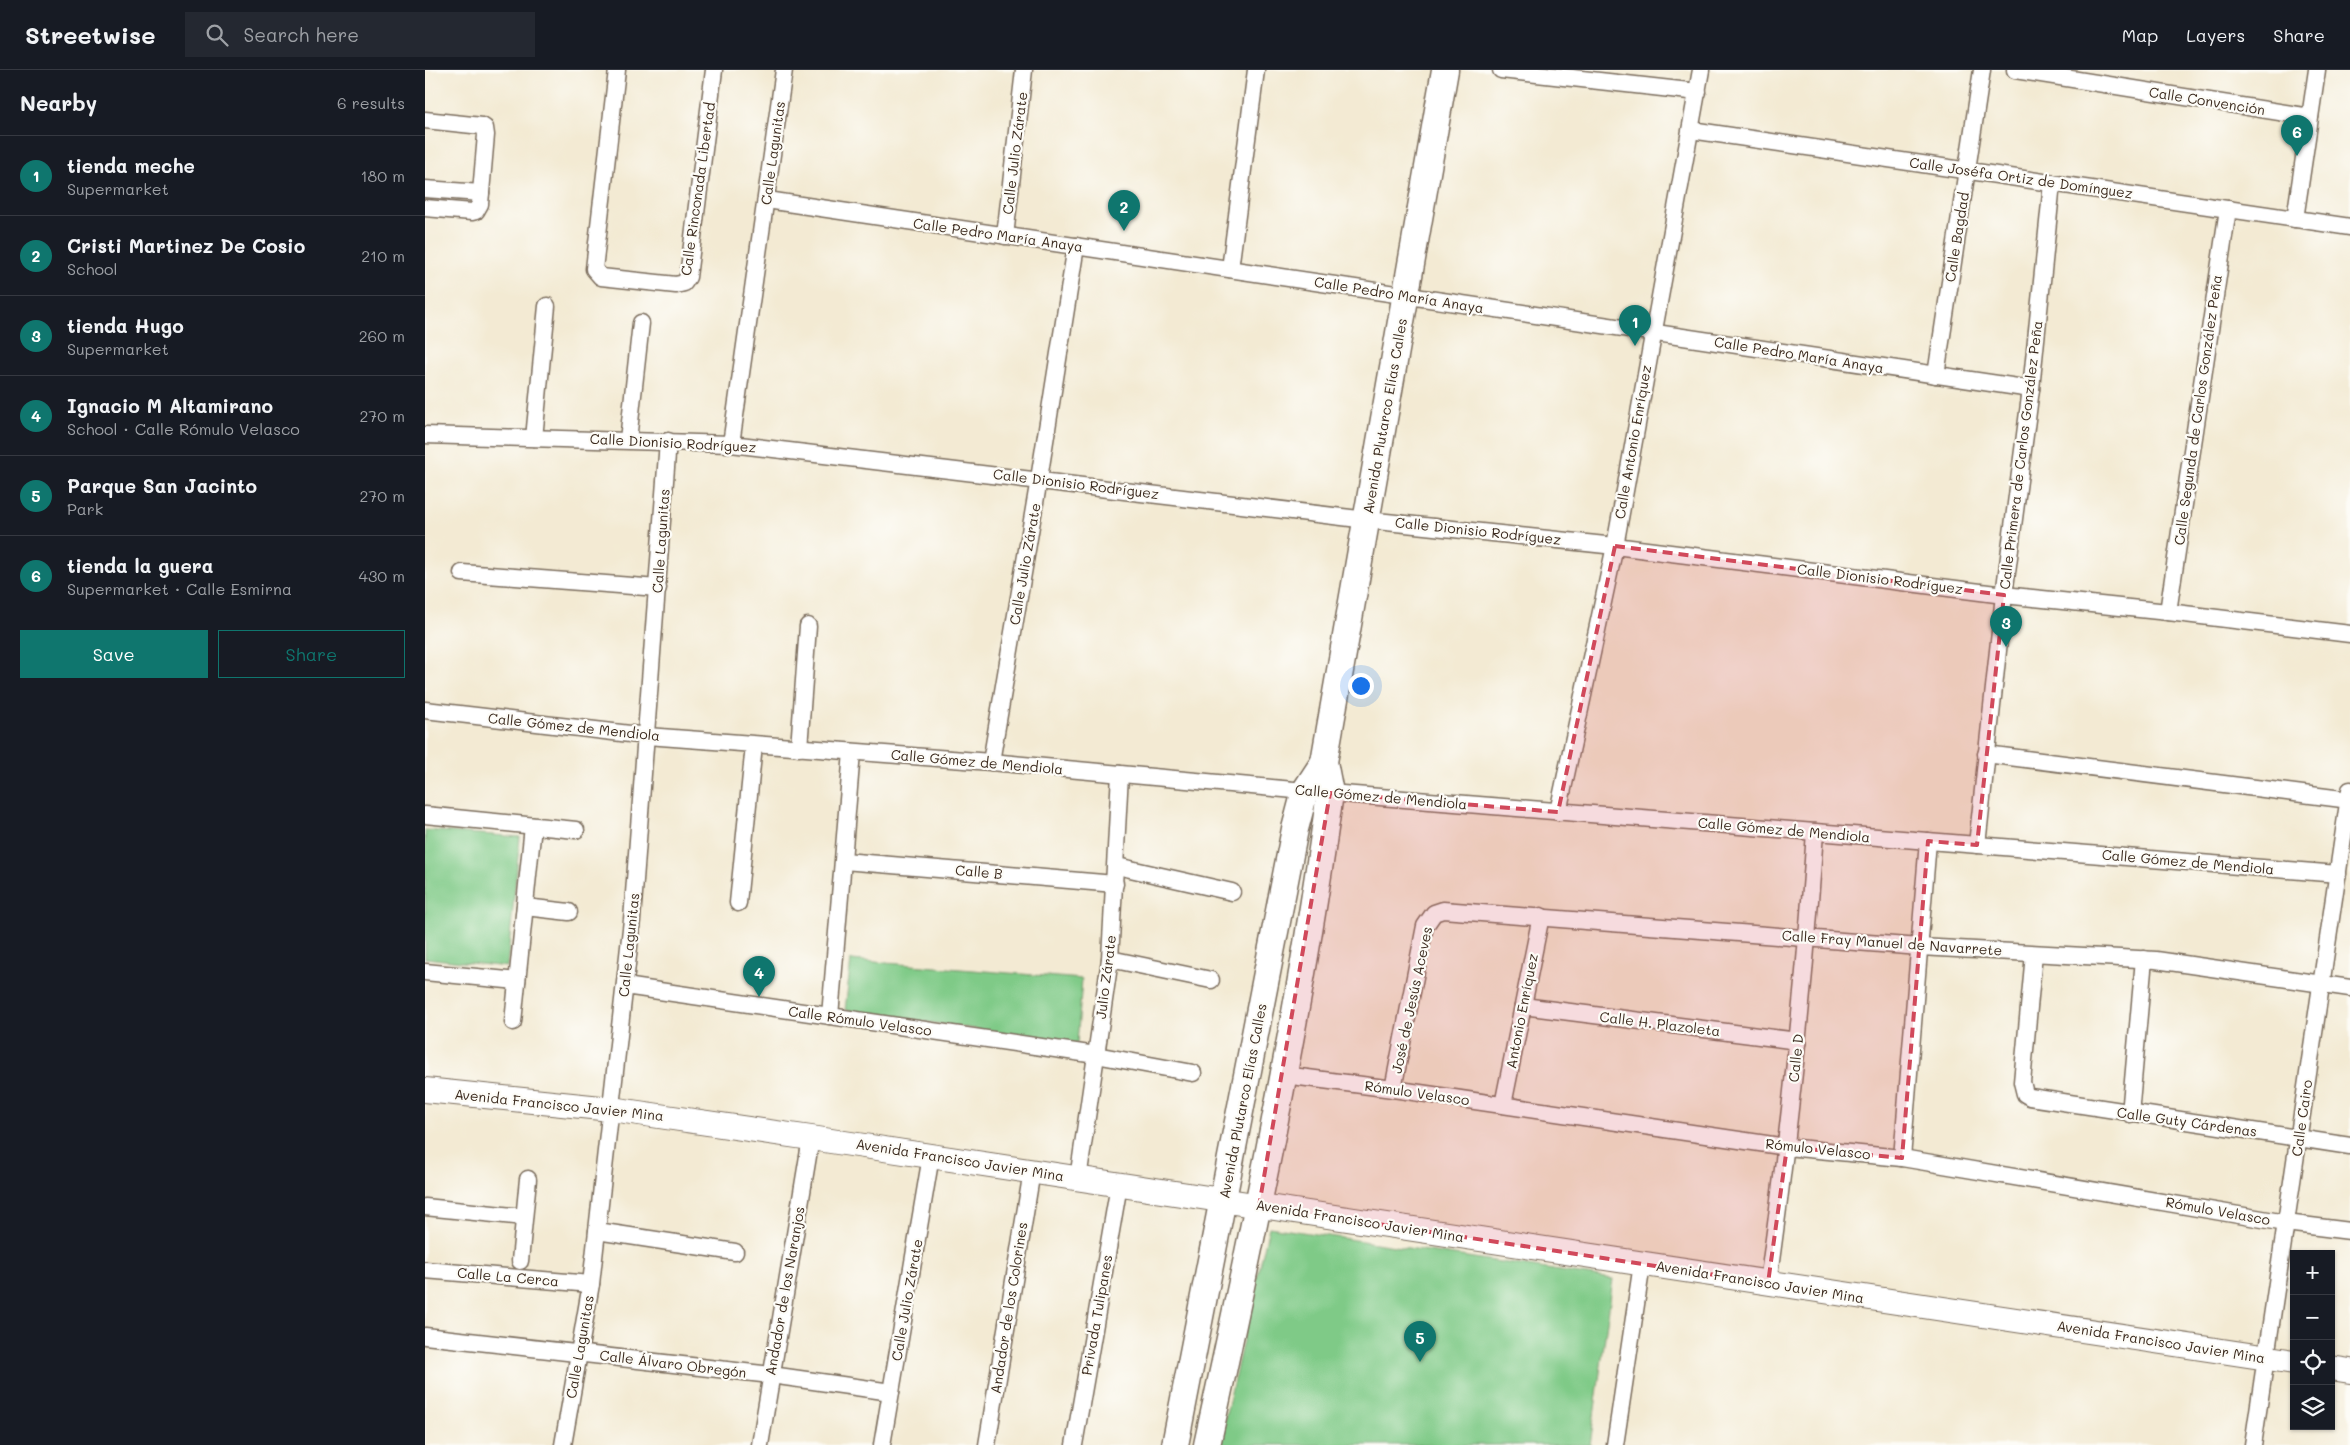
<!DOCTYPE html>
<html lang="en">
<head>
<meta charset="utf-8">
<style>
  :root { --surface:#171b24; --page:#242831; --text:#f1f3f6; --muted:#9ea1a6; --line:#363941; --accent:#0f766e }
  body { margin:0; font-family:Mali,sans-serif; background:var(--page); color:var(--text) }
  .controls { position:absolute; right:15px; bottom:15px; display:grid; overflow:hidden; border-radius:0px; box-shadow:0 1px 4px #0004 }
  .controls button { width:45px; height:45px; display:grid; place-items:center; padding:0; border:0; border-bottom:1px solid var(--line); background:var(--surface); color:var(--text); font:25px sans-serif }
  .you { position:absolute; left:935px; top:615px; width:18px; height:18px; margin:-12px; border:4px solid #fff; border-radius:50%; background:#1a73e8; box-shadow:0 0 0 8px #1a73e833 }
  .badge { display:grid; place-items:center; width:32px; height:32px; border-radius:50%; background:var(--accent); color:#fff; font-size:16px; font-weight:700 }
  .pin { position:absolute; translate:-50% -41px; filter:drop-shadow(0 1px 2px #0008) }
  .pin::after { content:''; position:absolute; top:26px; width:18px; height:15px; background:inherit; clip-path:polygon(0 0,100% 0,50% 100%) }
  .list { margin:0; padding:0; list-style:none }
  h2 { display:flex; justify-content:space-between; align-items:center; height:65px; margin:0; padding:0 20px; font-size:21px }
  h2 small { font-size:16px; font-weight:400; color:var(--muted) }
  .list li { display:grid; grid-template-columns:32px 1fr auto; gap:15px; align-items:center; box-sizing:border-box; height:80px; padding:0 20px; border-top:1px solid var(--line) }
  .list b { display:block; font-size:19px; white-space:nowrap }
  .list p { margin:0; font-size:16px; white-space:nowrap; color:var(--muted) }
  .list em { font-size:16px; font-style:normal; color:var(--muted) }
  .actions { display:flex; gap:10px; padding:15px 20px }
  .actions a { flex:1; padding:11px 0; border:1px solid var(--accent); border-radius:0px; text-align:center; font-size:18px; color:var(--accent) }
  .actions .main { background:var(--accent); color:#fff }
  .icon { flex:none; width:28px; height:28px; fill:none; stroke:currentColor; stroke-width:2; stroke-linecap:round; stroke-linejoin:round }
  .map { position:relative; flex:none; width:1925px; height:1375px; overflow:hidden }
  header { display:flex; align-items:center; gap:30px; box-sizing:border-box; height:70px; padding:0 25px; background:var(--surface); border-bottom:1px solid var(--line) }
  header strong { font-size:24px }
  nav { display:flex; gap:28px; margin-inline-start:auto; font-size:18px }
  .search { width:350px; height:45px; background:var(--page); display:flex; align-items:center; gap:12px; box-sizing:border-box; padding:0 18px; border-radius:0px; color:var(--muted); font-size:19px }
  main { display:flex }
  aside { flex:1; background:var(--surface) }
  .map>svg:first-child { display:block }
  .green { fill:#7fca87; stroke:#5d7a52 }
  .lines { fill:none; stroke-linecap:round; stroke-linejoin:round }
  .minor-casing { stroke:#7b6d5d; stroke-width:19 }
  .secondary-casing { stroke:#7b6d5d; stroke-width:26 }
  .primary-casing { stroke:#7b6d5d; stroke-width:29 }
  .minor { stroke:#fff; stroke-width:16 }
  .secondary { stroke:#fff; stroke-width:24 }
  .primary { stroke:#fff; stroke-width:26 }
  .marked { fill:#d1495b; fill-opacity:0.2; stroke:#d1495b; stroke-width:4; stroke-dasharray:10 6; stroke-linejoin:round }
  .labels { text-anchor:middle; stroke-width:4.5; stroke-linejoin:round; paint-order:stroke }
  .street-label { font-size:14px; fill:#3b2a1e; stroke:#fdfcf7 }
</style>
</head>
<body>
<header>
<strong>Streetwise</strong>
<div class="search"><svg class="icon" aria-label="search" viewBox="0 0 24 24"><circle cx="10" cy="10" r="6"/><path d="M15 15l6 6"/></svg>Search here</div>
<nav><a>Map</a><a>Layers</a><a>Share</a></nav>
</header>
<main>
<aside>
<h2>Nearby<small>6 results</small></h2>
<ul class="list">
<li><span class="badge">1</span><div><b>tienda meche</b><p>Supermarket</p></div><em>180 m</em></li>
<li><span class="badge">2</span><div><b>Cristi Martinez De Cosio</b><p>School</p></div><em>210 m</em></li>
<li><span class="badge">3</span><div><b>tienda Hugo</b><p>Supermarket</p></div><em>260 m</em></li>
<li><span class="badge">4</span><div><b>Ignacio M Altamirano</b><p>School · Calle Rómulo Velasco</p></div><em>270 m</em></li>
<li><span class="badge">5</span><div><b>Parque San Jacinto</b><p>Park</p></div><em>270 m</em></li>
<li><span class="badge">6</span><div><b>tienda la guera</b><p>Supermarket · Calle Esmirna</p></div><em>430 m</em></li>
</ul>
<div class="actions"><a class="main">Save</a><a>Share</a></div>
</aside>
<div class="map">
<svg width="1925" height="1375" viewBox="0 0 1925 1375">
  <rect width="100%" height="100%" fill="#fdfcf7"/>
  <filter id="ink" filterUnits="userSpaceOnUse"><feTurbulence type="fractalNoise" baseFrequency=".02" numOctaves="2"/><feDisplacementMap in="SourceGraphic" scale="10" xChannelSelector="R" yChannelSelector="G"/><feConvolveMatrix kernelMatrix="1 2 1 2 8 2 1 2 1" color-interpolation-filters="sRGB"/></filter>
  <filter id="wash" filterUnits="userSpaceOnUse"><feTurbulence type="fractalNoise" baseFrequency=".0096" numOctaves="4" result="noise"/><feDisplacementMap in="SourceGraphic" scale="20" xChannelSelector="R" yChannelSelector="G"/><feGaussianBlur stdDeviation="1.12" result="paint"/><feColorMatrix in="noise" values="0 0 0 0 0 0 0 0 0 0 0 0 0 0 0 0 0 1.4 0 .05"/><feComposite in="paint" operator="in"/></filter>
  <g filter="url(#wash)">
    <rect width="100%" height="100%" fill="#f3ead3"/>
    <g class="green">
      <path d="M0 760 95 767 82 897 0 888Z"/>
      <path d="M426 890 657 909 652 974 420 940Z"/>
      <path d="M844 1157 1188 1209 1165 1375H794Z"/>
    </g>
  </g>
  <g filter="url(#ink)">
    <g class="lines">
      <defs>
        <g id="minor">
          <path d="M192 0 169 199 176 207 251 215 259 213 263 207 289 0"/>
          <path d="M1076 0 1273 22"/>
          <path d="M1590 0 1885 47"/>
          <path d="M0 50 57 56 60 58 61 65 55 134 51 141 47 142 0 138"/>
          <path d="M1266 60 1925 157"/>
          <path d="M0 119 56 123"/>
          <path d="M342 130 1606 319"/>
          <path d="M1870 149 1892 0"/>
          <path d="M580 166 599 0"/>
          <path d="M805 199 831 0"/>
          <path d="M1511 305 1557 0"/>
          <path d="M0 365 306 374 942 450 1190 476 1579 525 1743 542 1925 564"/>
          <path d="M109 368 122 236"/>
          <path d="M203 370 216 253"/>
          <path d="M306 374 359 0"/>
          <path d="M37 503 233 518"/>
          <path d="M1743 542 1803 139"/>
          <path d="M0 640 222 666 566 692 880 721 1913 804"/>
          <path d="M374 678 383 556"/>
          <path d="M1561 684 1925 730"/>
          <path d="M566 692 614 409 651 176"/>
          <path d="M1133 742 1190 476 1276 0"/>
          <path d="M0 745 151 760"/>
          <path d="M1552 775 1579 525 1606 319 1627 113"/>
          <path d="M419 791 690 814"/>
          <path d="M692 796 807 822"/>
          <path d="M313 833 329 675"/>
          <path d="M100 837 144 842"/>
          <path d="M1609 884 1597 1012 1600 1024 1605 1027 1925 1076"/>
          <path d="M685 889 786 910"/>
          <path d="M0 902 92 911"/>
          <path d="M200 916 671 985 768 1003"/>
          <path d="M1098 936 1373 971"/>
          <path d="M405 946 427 682"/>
          <path d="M88 952 108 756"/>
          <path d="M859 1005 968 1019 1362 1077 1477 1088 1861 1153 1925 1161"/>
          <path d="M968 1019 1000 856 1009 843 1018 840 1495 877 1731 890 1925 918"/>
          <path d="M1078 1035 1116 846"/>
          <path d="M1705 1044 1719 889"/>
          <path d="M1477 1088 1503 771"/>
          <path d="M653 1109 685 889 695 704"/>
          <path d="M0 1137 99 1147"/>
          <path d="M172 1161 310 1182"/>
          <path d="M95 1191 103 1109"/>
          <path d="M0 1200 166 1214"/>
          <path d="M1343 1213C1364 1063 1380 913 1390 762"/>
          <path d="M0 1266 346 1305 466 1322"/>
          <path d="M138 1375 166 1214 207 850 243 371"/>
          <path d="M335 1375 386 1068"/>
          <path d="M457 1375 506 1086"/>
          <path d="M562 1375 607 1101"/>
          <path d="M649 1375 694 1115"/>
          <path d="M1190 1375 1217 1194"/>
          <path d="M1828 1375 1925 720"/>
        </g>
        <g id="secondary">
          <path d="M0 1020 186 1039 386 1068 1869 1292"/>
          <path d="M1906 1298 1925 1301"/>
        </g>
        <g id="primary">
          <path d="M750 1375 870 759 880 721 899 692"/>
          <path d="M782 1375C829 1159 875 943 905 723L899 692 1020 0"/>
        </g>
      </defs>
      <use href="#minor" class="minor-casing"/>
      <use href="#secondary" class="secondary-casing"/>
      <use href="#primary" class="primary-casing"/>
      <use href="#minor" class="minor"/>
      <use href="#secondary" class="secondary"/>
      <use href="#primary" class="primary"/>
    </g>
  </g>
  <path class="marked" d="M1190 476 1579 525 1552 775 1503 771 1477 1088 1362 1077 1343 1213 834 1136 905 723 1133 742Z"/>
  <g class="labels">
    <g class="street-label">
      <text transform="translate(1782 31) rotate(9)" y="5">Calle Convención</text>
      <text transform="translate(348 83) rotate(-82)" y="5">Calle Lagunitas</text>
      <text transform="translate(590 83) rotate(-83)" y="5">Calle Julio Zárate</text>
      <text transform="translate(1596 108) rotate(8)" y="5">Calle Joséfa Ortiz de Domínguez</text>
      <text transform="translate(273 119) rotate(-82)" y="5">Calle Rinconada Libertad</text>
      <text transform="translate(573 165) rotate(8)" y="5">Calle Pedro María Anaya</text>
      <text transform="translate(1532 167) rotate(-81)" y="5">Calle Bagdad</text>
      <text transform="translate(974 225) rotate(9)" y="5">Calle Pedro María Anaya</text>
      <text transform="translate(1374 285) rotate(9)" y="5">Calle Pedro María Anaya</text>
      <text transform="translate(1773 340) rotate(-82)" y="5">Calle Segunda de Carlos González Peña</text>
      <text transform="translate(960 346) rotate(-80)" y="5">Avenida Plutarco Elías Calles</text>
      <text transform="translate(1208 372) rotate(-80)" y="5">Calle Antonio Enríquez</text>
      <text transform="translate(248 373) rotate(3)" y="5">Calle Dionisio Rodríguez</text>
      <text transform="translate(1596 385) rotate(-83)" y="5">Calle Primera de Carlos González Peña</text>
      <text transform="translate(651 414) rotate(7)" y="5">Calle Dionisio Rodríguez</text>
      <text transform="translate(1053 461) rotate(6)" y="5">Calle Dionisio Rodríguez</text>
      <text transform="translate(236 471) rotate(-86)" y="5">Calle Lagunitas</text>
      <text transform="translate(600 494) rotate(-80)" y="5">Calle Julio Zárate</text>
      <text transform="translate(1455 509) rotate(7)" y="5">Calle Dionisio Rodríguez</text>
      <text transform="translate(149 657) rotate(6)" y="5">Calle Gómez de Mendiola</text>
      <text transform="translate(552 692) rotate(5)" y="5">Calle Gómez de Mendiola</text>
      <text transform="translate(956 727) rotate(5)" y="5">Calle Gómez de Mendiola</text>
      <text transform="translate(1359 760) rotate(5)" y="5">Calle Gómez de Mendiola</text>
      <text transform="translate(1763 792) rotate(5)" y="5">Calle Gómez de Mendiola</text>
      <text transform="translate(554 802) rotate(5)" y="5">Calle B</text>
      <text transform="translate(1467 873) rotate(4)" y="5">Calle Fray Manuel de Navarrete</text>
      <text transform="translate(204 875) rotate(-84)" y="5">Calle Lagunitas</text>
      <text transform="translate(681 907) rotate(-83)" y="5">Julio Zárate</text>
      <text transform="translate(987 930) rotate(-78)" y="5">José de Jesús Aceves</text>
      <text transform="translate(1097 941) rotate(-79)" y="5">Antonio Enríquez</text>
      <text transform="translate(435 951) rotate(8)" y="5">Calle Rómulo Velasco</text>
      <text transform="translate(1235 954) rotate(7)" y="5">Calle H. Plazoleta</text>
      <text transform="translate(1371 988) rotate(-84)" y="5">Calle D</text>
      <text transform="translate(992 1023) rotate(8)" y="5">Rómulo Velasco</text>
      <text transform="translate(818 1031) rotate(-79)" y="5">Avenida Plutarco Elías Calles</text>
      <text transform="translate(134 1035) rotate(6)" y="5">Avenida Francisco Javier Mina</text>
      <text transform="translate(1877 1048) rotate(-82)" y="5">Calle Cairo</text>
      <text transform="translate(1762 1052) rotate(8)" y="5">Calle Guty Cárdenas</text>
      <text transform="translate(1393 1079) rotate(6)" y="5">Rómulo Velasco</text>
      <text transform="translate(535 1090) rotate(9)" y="5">Avenida Francisco Javier Mina</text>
      <text transform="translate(1793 1141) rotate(10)" y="5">Rómulo Velasco</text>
      <text transform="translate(935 1151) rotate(9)" y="5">Avenida Francisco Javier Mina</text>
      <text transform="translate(83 1207) rotate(5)" y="5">Calle La Cerca</text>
      <text transform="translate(1335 1212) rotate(9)" y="5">Avenida Francisco Javier Mina</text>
      <text transform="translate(360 1221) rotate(-80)" y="5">Andador de los Naranjos</text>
      <text transform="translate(482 1230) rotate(-80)" y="5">Calle Julio Zárate</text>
      <text transform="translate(584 1238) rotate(-81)" y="5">Andador de los Colorines</text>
      <text transform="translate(672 1245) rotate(-80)" y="5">Privada Tulipanes</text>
      <text transform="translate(1736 1272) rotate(9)" y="5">Avenida Francisco Javier Mina</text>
      <text transform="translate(155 1277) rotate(-80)" y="5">Calle Lagunitas</text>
      <text transform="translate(248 1294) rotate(7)" y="5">Calle Álvaro Obregón</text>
    </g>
  </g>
</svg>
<div class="controls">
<button>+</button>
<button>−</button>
<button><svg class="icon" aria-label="locate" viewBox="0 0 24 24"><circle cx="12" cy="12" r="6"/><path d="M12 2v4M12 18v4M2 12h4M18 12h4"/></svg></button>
<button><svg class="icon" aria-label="layers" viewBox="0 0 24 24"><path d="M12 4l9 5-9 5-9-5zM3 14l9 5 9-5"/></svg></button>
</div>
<div class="you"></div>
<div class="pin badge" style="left:1210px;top:276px">1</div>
<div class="pin badge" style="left:699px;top:161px">2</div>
<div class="pin badge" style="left:1581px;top:577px">3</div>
<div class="pin badge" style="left:334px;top:927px">4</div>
<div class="pin badge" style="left:995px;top:1292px">5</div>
<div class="pin badge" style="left:1872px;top:86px">6</div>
</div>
</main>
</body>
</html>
